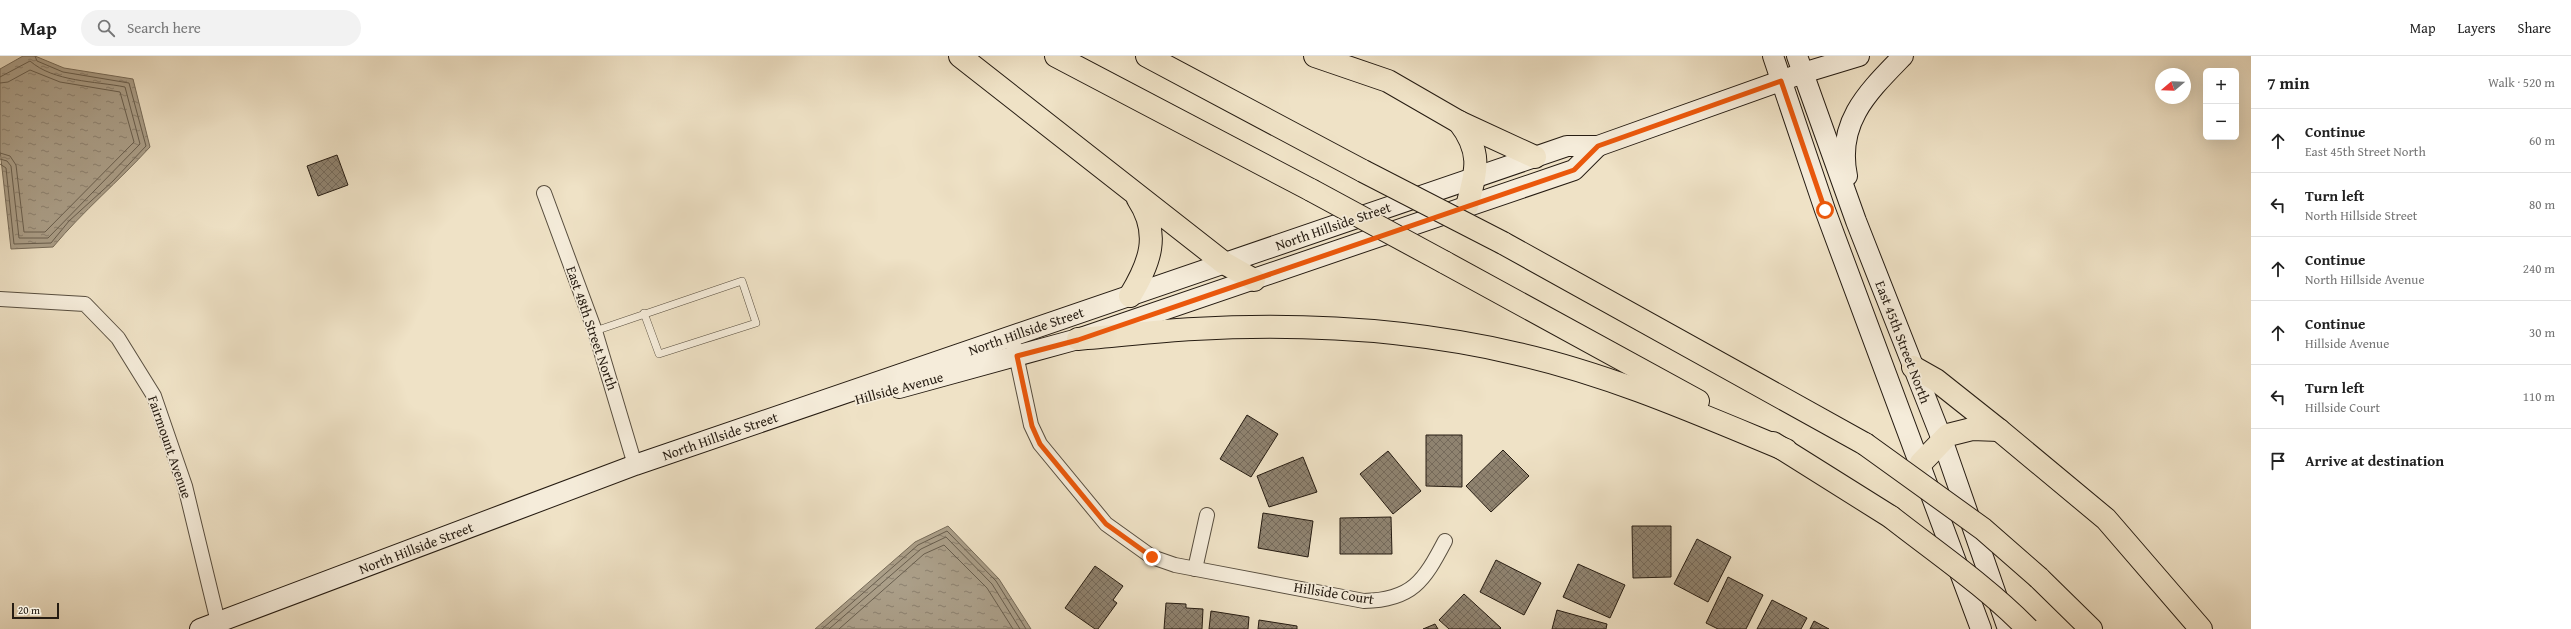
<!DOCTYPE html>
<html lang="en">
<head>
<meta charset="utf-8">
<style>
  :root { --surface:#fff; --page:#f2f2f2; --text:#222; --muted:#767676; --line:#e0e0e0 }
  body { margin:0; font-family:"Gentium Book Plus",serif; background:var(--page); color:var(--text) }
  .controls { position:absolute; right:12px; top:12px; display:grid; overflow:hidden; border-radius:6px; box-shadow:0 4px 16px #0002 }
  .controls button { width:36px; height:36px; display:grid; place-items:center; padding:0; border:0; border-bottom:1px solid var(--line); background:var(--surface); color:var(--text); font:20px sans-serif }
  .compass { position:absolute; left:2155px; top:12px; width:36px; height:36px; border-radius:50%; background:var(--surface); box-shadow:0 4px 16px #0002; rotate:251deg }
  .scale { position:absolute; left:12px; bottom:10px; width:47px; box-sizing:border-box; padding-left:4px; border:2px solid #261c12; border-top:0; font-size:11px; line-height:14px; white-space:nowrap; color:#261c12; -webkit-text-stroke:3px #f5ecda; paint-order:stroke }
  .stop { position:absolute; width:12px; height:12px; margin:-9px; border:3px solid #ea580c; border-radius:50%; background:#fff }
  .stop.end { background:#ea580c; border-color:#fff; box-shadow:0 1px 4px #0008 }
  .list { margin:0; padding:0; list-style:none }
  h2 { display:flex; justify-content:space-between; align-items:center; height:52px; margin:0; padding:0 16px; font-size:17px }
  h2 small { font-size:13px; font-weight:400; color:var(--muted) }
  .list li { display:grid; grid-template-columns:26px 1fr auto; gap:12px; align-items:center; box-sizing:border-box; height:64px; padding:0 16px; border-top:1px solid var(--line) }
  .list b { display:block; font-size:15px; white-space:nowrap }
  .list p { margin:0; font-size:13px; white-space:nowrap; color:var(--muted) }
  .list em { font-size:13px; font-style:normal; color:var(--muted) }
  .icon { flex:none; width:22px; height:22px; fill:none; stroke:currentColor; stroke-width:2; stroke-linecap:round; stroke-linejoin:round }
  .map { position:relative; flex:none; width:2251px; height:573px; overflow:hidden }
  header { display:flex; align-items:center; gap:24px; box-sizing:border-box; height:56px; padding:0 20px; background:var(--surface); border-bottom:1px solid var(--line) }
  header strong { font-size:19px }
  nav { display:flex; gap:22px; margin-inline-start:auto; font-size:14px }
  .search { width:280px; height:36px; background:var(--page); display:flex; align-items:center; gap:10px; box-sizing:border-box; padding:0 14px; border-radius:22px; color:var(--muted); font-size:15px }
  main { display:flex }
  aside { flex:1; background:var(--surface) }
  .map>svg:first-child { display:block }
  .water { fill:url(#water-ripples); stroke:#766b59 }
  .lines { fill:none; stroke-linecap:round; stroke-linejoin:round }
  .shore { stroke:#685e4e; stroke-width:1 }
  .building { fill:url(#building-cross-hatch); stroke:#261c12 }
  .lane-casing { stroke:#584e3f; stroke-width:8 }
  .street-casing { stroke:#584e3f; stroke-width:16 }
  .secondary-casing { stroke:#261c12; stroke-width:22 }
  .highway-casing { stroke:#261c12; stroke-width:24 }
  .lane { stroke:#f5ecda; stroke-width:7 }
  .street { stroke:#f5ecda; stroke-width:14 }
  .secondary { stroke:#f5ecda; stroke-width:20 }
  .highway { stroke:#efe2c6; stroke-width:22 }
  .highway-bridge-casing { stroke:#261c12; stroke-width:24; stroke-linecap:butt }
  .highway-bridge { stroke:#efe2c6; stroke-width:22 }
  .route { stroke:#ea580c; stroke-width:5 }
  .labels { text-anchor:middle; stroke-width:3.5; stroke-linejoin:round; paint-order:stroke }
  .street-label { font-size:14px; fill:#261c12; stroke:#f5ecda }
</style>
</head>
<body>
<header>
<strong>Map</strong>
<div class="search"><svg class="icon" aria-label="search" viewBox="0 0 24 24"><circle cx="10" cy="10" r="6"/><path d="M15 15l6 6"/></svg>Search here</div>
<nav><a>Map</a><a>Layers</a><a>Share</a></nav>
</header>
<main>
<div class="map">
<svg width="2251" height="573" viewBox="0 0 2251 573">
  <defs>
    <pattern id="water-ripples" width="26" height="14" patternUnits="userSpaceOnUse"><rect width="26" height="14" fill="#ab9f89"/><path d="M2 4q2-2 4 0t4 0M15 11q2-2 4 0t4 0" fill="none" stroke="#8b816f"/></pattern>
    <pattern id="building-cross-hatch" width="8" height="8" patternUnits="userSpaceOnUse"><rect width="8" height="8" fill="#8f8370"/><path d="M0 0l8 8M0 8l8-8" fill="none" stroke="#756a5b"/></pattern>
  </defs>
  <rect width="100%" height="100%" fill="#efe2c6"/>
  <filter id="stains"><feTurbulence type="fractalNoise" baseFrequency=".005" numOctaves="4"/><feColorMatrix values="0 0 0 0 .2 0 0 0 0 .09 0 0 0 0 .02 0 0 0 .5 -.17"/></filter>
  <radialGradient id="worn" r=".72"><stop offset=".6" stop-color="#630" stop-opacity="0"/><stop offset="1" stop-color="#630" stop-opacity=".3"/></radialGradient>
  <g class="water">
    <path d="M23 0H35L64 12 133 23 150 91C119 125 83 155 53 191L11 193 0 94V13Z"/>
    <path d="M948 470 999 523 1031 573H815L915 486Z"/>
  </g>
  <g class="lines">
    <g class="shore">
      <path d="M0 21 30 5C54 26 95 25 125 31L140 88 48 182H19L11 110 7 105 0 103"/>
      <path d="M0 27 8 26 30 14 60 26 120 36 134 86 45 176H24L16 109 10 100 0 97"/>
      <path d="M0 108 6 112 14 188 51 187 69 165 113 125 146 90 129 27 63 16 37 5 35 0"/>
      <path d="M822 573 918 489 947 475 996 525 1026 573"/>
      <path d="M829 573 921 493 946 481 992 528 1020 573"/>
      <path d="M839 573 924 498 944 489 987 532 1013 573"/>
    </g>
  </g>
  <g class="building">
    <path d="M337 99 348 129 318 140 307 110Z"/>
    <path d="M1247 359 1278 378 1251 421 1220 403Z"/>
    <path d="M1426 379H1462V431L1426 430Z"/>
    <path d="M1503 394 1529 420 1491 456 1466 430Z"/>
    <path d="M1388 395 1421 435 1393 458 1360 418Z"/>
    <path d="M1303 401 1317 436 1269 451 1257 420Z"/>
    <path d="M1263 457 1313 465 1308 501 1258 492Z"/>
    <path d="M1391 461 1392 498H1340V462Z"/>
    <path d="M1632 470H1671V521L1633 522Z"/>
    <path d="M1697 483 1731 501 1708 546 1674 528Z"/>
    <path d="M1496 504 1541 527 1524 559 1480 536Z"/>
    <path d="M1578 508 1625 529 1610 562 1563 541Z"/>
    <path d="M1095 510 1123 530 1113 544 1117 547 1098 573H1095L1065 552Z"/>
    <path d="M1728 521 1763 539 1746 573H1718L1706 567Z"/>
    <path d="M1464 538 1501 572 1500 573H1449L1439 564Z"/>
    <path d="M1772 544 1807 562 1801 573H1757Z"/>
    <path d="M1166 547 1186 548V552L1203 553 1202 573H1164Z"/>
    <path d="M1557 554 1607 568 1606 573H1552Z"/>
    <path d="M1211 555 1249 561 1248 573H1209Z"/>
    <path d="M1259 564 1297 570V573H1258Z"/>
    <path d="M1814 565 1829 573H1810Z"/>
    <path d="M1435 568 1438 573H1423Z"/>
  </g>
  <g class="lines">
    <defs>
      <path id="lane" d="M595 275 742 225 756 267 659 298 644 257"/>
      <g id="street">
        <path d="M544 137 595 275 635 409"/>
        <path d="M0 243 85 248 118 282 154 340 185 430 218 566"/>
        <path d="M1012 280 1031 369 1040 388 1106 468 1152 501 1175 509 1364 545C1412 544 1424 525 1445 485"/>
        <path d="M1195 513 1207 459"/>
      </g>
      <g id="secondary">
        <path d="M1773 0 1825 154 1981 573"/>
        <path d="M1797 0 1856 165 1943 386 2008 573"/>
        <path d="M1847 120C1836 66 1868 36 1903 0"/>
        <path d="M899 332 1078 283 1574 114 1598 90"/>
        <path d="M200 573 635 409 1567 90H1598L1803 17 1859 0"/>
      </g>
      <g id="highway">
        <path d="M960 0 1224 207 1254 224"/>
        <path d="M1056 0 1311 134"/>
        <path d="M1147 0 1363 115"/>
        <path d="M1315 0 1388 25 1459 66 1535 101"/>
        <path d="M1459 66C1483 97 1476 116 1467 150"/>
        <path d="M1503 187 1865 388"/>
        <path d="M1444 206 1698 345"/>
        <path d="M1130 240C1150 207 1161 178 1138 143"/>
        <path d="M1078 283C1117 280 1156 275 1194 273 1303 267 1412 273 1518 298 1611 319 1699 358 1786 394"/>
        <path d="M1913 311 1936 324 1999 374 2106 463 2201 573"/>
        <path d="M1773 387 1891 461"/>
        <path d="M1921 407 1948 379 1972 373 1999 374"/>
        <path d="M2039 522 2091 573"/>
      </g>
    </defs>
    <use href="#lane" class="lane-casing"/>
    <use href="#street" class="street-casing"/>
    <use href="#secondary" class="secondary-casing"/>
    <use href="#highway" class="highway-casing"/>
    <use href="#lane" class="lane"/>
    <use href="#street" class="street"/>
    <use href="#secondary" class="secondary"/>
    <use href="#highway" class="highway"/>
    <defs>
      <g id="highway-bridge">
        <path d="M1363 115 1503 187"/>
        <path d="M1311 134 1444 206"/>
        <path d="M1865 388 1983 473 2039 522"/>
        <path d="M1891 461C1937 497 1987 531 2028 573"/>
      </g>
    </defs>
    <use href="#highway-bridge" class="highway-bridge-casing"/>
    <use href="#highway-bridge" class="highway-bridge"/>
  </g>
  <g class="lines">
    <path class="route" d="M1152 501 1106 468 1040 388 1032 370 1017 300 1078 284 1574 114 1598 90 1781 25 1825 154"/>
  </g>
  <g class="labels">
    <g class="street-label">
      <text transform="translate(1333 170) rotate(-19)" y="5">North Hillside Street</text>
      <text transform="translate(592 272) rotate(71)" y="5">East 48th Street North</text>
      <text transform="translate(1026 275) rotate(-19)" y="5">North Hillside Street</text>
      <text transform="translate(1903 286) rotate(69)" y="5">East 45th Street North</text>
      <text transform="translate(899 332) rotate(-15)" y="5">Hillside Avenue</text>
      <text transform="translate(720 380) rotate(-19)" y="5">North Hillside Street</text>
      <text transform="translate(170 391) rotate(71)" y="5">Fairmount Avenue</text>
      <text transform="translate(416 492) rotate(-21)" y="5">North Hillside Street</text>
      <text transform="translate(1334 537) rotate(9)" y="5">Hillside Court</text>
    </g>
  </g>
  <rect width="100%" height="100%" filter="url(#stains)"/>
  <rect width="100%" height="100%" fill="url(#worn)"/>
</svg>
<div class="controls">
<button>+</button>
<button>−</button>
</div>
<svg class="compass" viewBox="-18 -18 36 36"><path d="M0-13l5 13h-10z" fill="#e53935"/><path d="M0 13l5-13h-10z" fill="#767676"/></svg>
<div class="scale">20 m</div>
<div class="stop" style="left:1825px;top:154px"></div>
<div class="stop end" style="left:1152px;top:501px"></div>
</div>
<aside>
<h2>7 min<small>Walk · 520 m</small></h2>
<ul class="list">
<li><svg class="icon" aria-label="ahead" viewBox="0 0 24 24"><path d="M12 20V5M6 11l6-6 6 6"/></svg><div><b>Continue</b><p>East 45th Street North</p></div><em>60 m</em></li>
<li><svg class="icon" aria-label="left" viewBox="0 0 24 24"><path d="M17 20v-9H6M10 6l-5 5 5 5"/></svg><div><b>Turn left</b><p>North Hillside Street</p></div><em>80 m</em></li>
<li><svg class="icon" aria-label="ahead" viewBox="0 0 24 24"><path d="M12 20V5M6 11l6-6 6 6"/></svg><div><b>Continue</b><p>North Hillside Avenue</p></div><em>240 m</em></li>
<li><svg class="icon" aria-label="ahead" viewBox="0 0 24 24"><path d="M12 20V5M6 11l6-6 6 6"/></svg><div><b>Continue</b><p>Hillside Avenue</p></div><em>30 m</em></li>
<li><svg class="icon" aria-label="left" viewBox="0 0 24 24"><path d="M17 20v-9H6M10 6l-5 5 5 5"/></svg><div><b>Turn left</b><p>Hillside Court</p></div><em>110 m</em></li>
<li><svg class="icon" aria-label="arrive" viewBox="0 0 24 24"><path d="M6 21V4h12l-3 4 3 4H6"/></svg><div><b>Arrive at destination</b></div></li>
</ul>
</aside>
</main>
</body>
</html>
